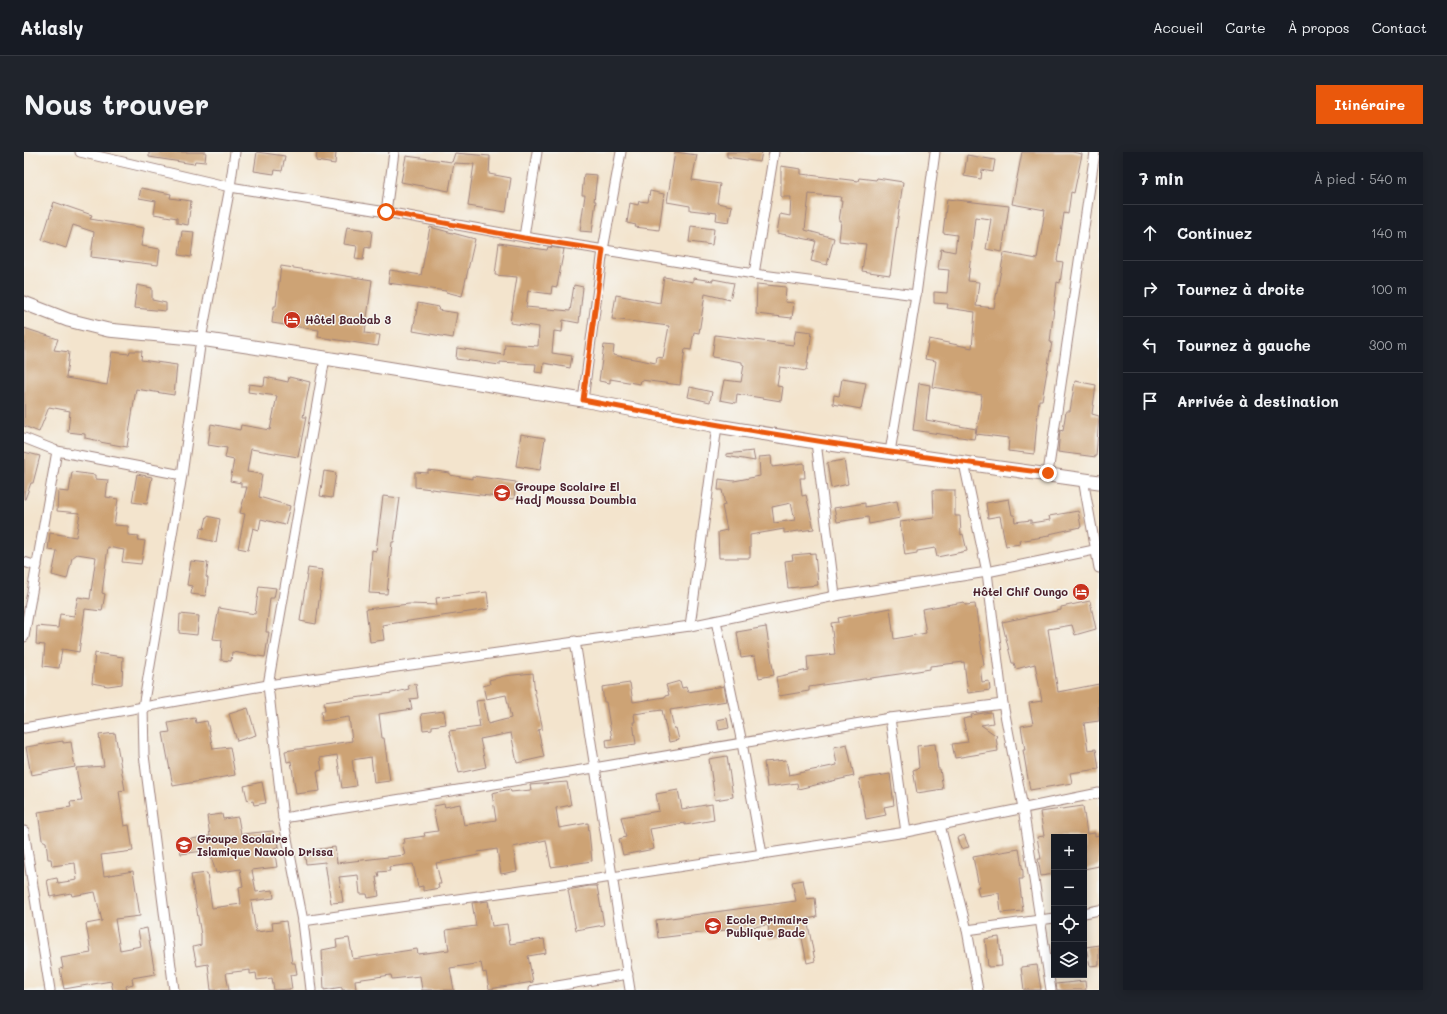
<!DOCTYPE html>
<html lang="fr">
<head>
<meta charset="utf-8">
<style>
  :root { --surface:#171b24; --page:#20242c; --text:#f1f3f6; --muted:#9ea1a6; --line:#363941; --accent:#ea580c }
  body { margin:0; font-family:Mali,sans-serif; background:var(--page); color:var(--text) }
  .controls { position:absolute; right:12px; bottom:12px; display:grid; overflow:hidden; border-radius:0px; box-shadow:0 2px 10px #0003 }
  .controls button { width:36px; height:36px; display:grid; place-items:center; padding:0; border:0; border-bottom:1px solid var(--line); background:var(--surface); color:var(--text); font:20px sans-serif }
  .stop { position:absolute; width:12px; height:12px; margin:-9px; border:3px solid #ea580c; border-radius:50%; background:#fff }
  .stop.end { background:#ea580c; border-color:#fff; box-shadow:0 1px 4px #0008 }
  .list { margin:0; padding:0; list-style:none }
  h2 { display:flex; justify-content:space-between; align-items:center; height:52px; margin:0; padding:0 16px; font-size:17px }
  h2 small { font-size:13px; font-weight:400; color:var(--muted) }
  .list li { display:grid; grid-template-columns:26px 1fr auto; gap:12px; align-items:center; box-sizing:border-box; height:56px; padding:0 16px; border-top:1px solid var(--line) }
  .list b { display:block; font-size:15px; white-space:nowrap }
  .list em { font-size:13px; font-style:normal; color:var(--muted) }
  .icon { flex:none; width:22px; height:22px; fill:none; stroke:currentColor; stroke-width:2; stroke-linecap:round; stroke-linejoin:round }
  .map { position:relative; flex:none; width:1075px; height:838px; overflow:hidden; border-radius:0px }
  header { display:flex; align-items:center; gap:24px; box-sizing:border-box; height:56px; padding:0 20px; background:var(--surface); border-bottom:1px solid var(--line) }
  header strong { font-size:19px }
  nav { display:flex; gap:22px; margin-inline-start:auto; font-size:14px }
  .intro { display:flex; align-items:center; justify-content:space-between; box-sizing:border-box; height:96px; padding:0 24px }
  h1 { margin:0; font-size:28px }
  .button { padding:10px 18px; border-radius:0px; background:var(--accent); color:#fff; font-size:14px; font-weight:700 }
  main { display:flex; gap:24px; padding:0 24px }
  aside { flex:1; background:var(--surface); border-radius:0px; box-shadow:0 2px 10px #0003 }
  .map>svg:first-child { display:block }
  .building { fill:#cda375; fill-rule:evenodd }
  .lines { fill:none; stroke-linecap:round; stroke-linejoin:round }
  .street-casing { stroke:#9e827c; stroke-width:11 }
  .secondary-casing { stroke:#9e827c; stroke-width:15 }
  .street { stroke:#fff; stroke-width:9 }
  .secondary { stroke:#fff; stroke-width:13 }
  .route { stroke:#ea580c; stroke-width:5 }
  .labels { text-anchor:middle; stroke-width:3; stroke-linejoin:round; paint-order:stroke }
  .poi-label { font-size:11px; font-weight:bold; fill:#4a1f2b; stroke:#f6f6f2; text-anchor:start }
</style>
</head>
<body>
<header>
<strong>Atlasly</strong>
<nav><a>Accueil</a><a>Carte</a><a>À propos</a><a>Contact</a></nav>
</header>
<div class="intro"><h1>Nous trouver</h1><a class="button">Itinéraire</a></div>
<main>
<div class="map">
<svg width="1075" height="838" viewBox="0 0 1075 838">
  <rect width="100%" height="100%" fill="#f6f6f2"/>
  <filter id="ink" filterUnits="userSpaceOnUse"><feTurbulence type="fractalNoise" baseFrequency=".025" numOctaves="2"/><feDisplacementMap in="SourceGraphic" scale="8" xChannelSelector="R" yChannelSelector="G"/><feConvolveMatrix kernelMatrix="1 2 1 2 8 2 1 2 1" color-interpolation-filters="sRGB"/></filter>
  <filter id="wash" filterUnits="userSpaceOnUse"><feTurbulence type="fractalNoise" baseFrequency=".012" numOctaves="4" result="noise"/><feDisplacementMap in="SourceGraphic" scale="16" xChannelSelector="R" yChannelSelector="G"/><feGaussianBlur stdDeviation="0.9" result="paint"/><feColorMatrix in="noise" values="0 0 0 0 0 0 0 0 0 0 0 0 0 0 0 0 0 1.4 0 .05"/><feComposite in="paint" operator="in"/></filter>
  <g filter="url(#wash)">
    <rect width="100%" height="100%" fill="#f3e4cd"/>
    <g id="blocks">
      <g class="building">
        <path d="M125 0H182L181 10 171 9 170 12 125 5Z"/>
        <path d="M233 0 261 4 258 19 251 18 250 22 230 19Z"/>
        <path d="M293 0H312L311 12 292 9Z"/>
        <path d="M651 0 673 3 668 28 696 32 693 51 708 54 705 70 692 68 693 61 666 58V54L643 50Z"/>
        <path d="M703 0H738L736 10 703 5Z"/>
        <path d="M998 0H1048L1058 2 1050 41 1047 40 1044 62 1040 61 1033 109 1039 110 1036 131 1033 130 1026 190H1028L1018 248H1015L1010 302 984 299 985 286 952 282 958 243 908 235 912 209 901 207 905 187 948 196 951 160 923 156 924 152 910 151V140L923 141 925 118 914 117 917 97 931 100 933 83 919 81 923 47 985 54 978 100 962 97 967 67 951 65 944 129 955 130 952 154 970 156 980 101 1013 107 1021 58 988 52Z"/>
        <path d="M431 1 466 4 465 22 487 26 482 60 444 54 450 12 430 11 425 39 377 30 382 4 428 10Z"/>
        <path d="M943 3 971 8 969 20 958 18 957 27 940 24Z"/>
        <path d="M757 14 777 17V22L834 29 835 26 852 28 853 26 879 30 866 123 838 119 842 92 815 89 817 69H815L818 49H816L817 45 785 42 781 78 810 86 803 113 787 109 792 89 753 81 756 62 766 64 767 45H757Z"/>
        <path d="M560 22 573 23 570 49H572L568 80 556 79 561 43H558Z"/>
        <path d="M117 36 147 42 146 46 167 49 164 73 153 71V66L130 62 132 49 115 46Z"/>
        <path d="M626 39 640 42 635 78 611 75 612 73 603 71 606 51 614 53 615 49 624 50Z"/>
        <path d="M30 50 68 63 66 67 120 76 117 94 136 97 134 113 67 105 70 80 49 73 42 96 18 88Z"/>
        <path d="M667 74 690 77 688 93 665 90Z"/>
        <path d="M323 75 348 79 346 96 341 95 339 108 331 107 333 94 320 92Z"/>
        <path d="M406 75 451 87 438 144 422 140V139L364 131 366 118 397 123Z"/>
        <path d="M158 79 170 80 167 105 155 103Z"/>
        <path d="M475 91 523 98 524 95 540 97 533 135 528 134 527 142 504 139 502 155 546 159 550 133 559 135 555 171 539 168 538 180 530 179 528 201 548 204 546 216 520 211 519 221 511 220 512 212 476 210V213L432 207 433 196 480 203 481 192 514 194 515 175 486 171 493 125 471 123Z"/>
        <path d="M257 114 348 128 341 181 356 183 354 194 294 185 295 178 248 171 250 154H252Z"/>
        <path d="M640 125 669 130V126L689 129V127L710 131 706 148 681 142 675 181 670 180 667 198 661 197 656 233 617 228 616 232 586 227V231L575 229 580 193 590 194 589 203 632 211 633 205 639 206 645 174 588 167 592 143 636 151Z"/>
        <path d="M733 132 762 135 761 150 770 151 768 166 732 162Z"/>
        <path d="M113 133 128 136V148L142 151V159L110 156Z"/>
        <path d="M394 151 415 155 414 158 433 161 429 186 389 179Z"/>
        <path d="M0 176 34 187 30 198 45 200 42 226 83 233 88 200 105 202 106 199H118L117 208 153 213 150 243 112 237 103 295 76 290V289L61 286V282L44 280 46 259 25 255 15 280 0 274Z"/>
        <path d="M772 178 788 180 782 219 756 215 753 234 759 235 757 249 713 242 712 251 696 248 700 228 717 230 720 213 718 212V210L688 205 691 183 769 193Z"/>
        <path d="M241 225 264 230 265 225 286 230 279 265H282L274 305 227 297 223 320 238 322 235 345 266 354 261 373 237 367 235 378 229 376 224 398 214 396 221 362 216 361 223 335H217V331L206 329 210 308 201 306 203 296 184 293 187 272 216 278 217 273 246 278 253 244 224 240 225 232 240 234Z"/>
        <path d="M818 227 842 231 837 257 809 252 810 243 815 244Z"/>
        <path d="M1051 229 1072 233 1068 262 1075 264 1072 305 1034 300 1036 278 1039 279 1042 259H1046Z"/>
        <path d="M895 231 906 233 902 268 952 277 950 287 889 278Z"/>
        <path d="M666 235 688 240 686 250 664 245Z"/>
        <path d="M497 282 521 286 516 318 492 314Z"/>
        <path d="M729 299 731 309 702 304V302Z"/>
        <path d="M0 300 16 304 9 331H7L1 347H0Z"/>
        <path d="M747 304 748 315 780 311 781 326H776L778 344 782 343 790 377 760 381V377L726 383V406H695L694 380 703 378 698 354 701 353 698 338H694L695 327 710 329 736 324 735 305ZM767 351 771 368 750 371 748 355Z"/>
        <path d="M820 308 824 332 807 336 803 311Z"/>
        <path d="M404 318 426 321V323L448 327V324L492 330 490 347 391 335V320L404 321Z"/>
        <path d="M300 319 312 321 308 346 296 344Z"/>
        <path d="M48 320 71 323V327L84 328 82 345 94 347 90 373 104 374V383L115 384 114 388 121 389 117 412 98 410 100 398 84 395 78 441 81 442 78 459 61 457 55 500 38 497 35 516 19 514 21 493 12 492 13 474 34 476 36 462 50 464 54 445 66 447 72 405 53 402 48 406 43 427 28 423 33 399 24 398 26 381 52 385 56 361 33 359 34 339 45 340Z"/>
        <path d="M113 322 128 325 123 352 108 350Z"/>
        <path d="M909 338H931V364H936L937 383 939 382 943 399 913 405 911 396 893 399V401L881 403 876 370 910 366Z"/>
        <path d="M359 344 376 346 370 390H368L363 442 345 441 348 398 352 399Z"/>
        <path d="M985 347 988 363H990L991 370 1007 368V371L1026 368 1025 364 1054 359 1057 375 1025 382V384L995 389 996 392 982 394 976 364 964 366 962 351Z"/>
        <path d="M873 349 876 366 845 372 844 365 813 370 810 356 841 351V355Z"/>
        <path d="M183 364 196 367 192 390 175 386 177 376 180 377Z"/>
        <path d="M791 401 794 433 764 436 761 409 769 408 768 403Z"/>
        <path d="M167 409 184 411 182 425 184 426 182 444 167 442 168 434 163 433Z"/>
        <path d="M284 416 299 418 292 472 276 469Z"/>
        <path d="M235 434 252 436 250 446H246L242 480H245L241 505 208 500 207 509 197 508 198 488 189 487 195 456 231 462Z"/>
        <path d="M463 440 465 457 358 473 360 488 346 490 342 457 385 452 413 453 412 446Z"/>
        <path d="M1066 449 1072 477 1051 483 1048 473 1024 477 1034 540 1075 532V569L1060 571 1064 598 1072 597 1075 617 1046 621 1048 631 1006 638 999 598H1001L997 574 1009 572 1005 551 1018 549 1011 512 992 517 990 511H988L978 470 1037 458V455Z"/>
        <path d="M940 450 941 453 951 452 960 513 956 514 958 530 965 529 966 538 944 541 940 510 906 514V517L875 522 785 535V539L755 544 752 525 784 518 783 505 811 502 807 471 815 470 814 466 866 456 870 487 902 481 898 457Z"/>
        <path d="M156 462 175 464 173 483 155 481Z"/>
        <path d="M742 475 750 523 735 526 731 504 717 506 713 480Z"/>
        <path d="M71 501 99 505 98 532 84 534 68 531Z"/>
        <path d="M509 521 511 542 518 573V577L514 578 520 605 493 611 487 581 456 587 462 615 435 621 425 579 456 575 452 549 460 548 464 572 487 566 482 543 462 547 459 534 466 532 465 528 480 524Z"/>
        <path d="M656 529 658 536 662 535 664 540 700 534 703 549 646 558 650 577 652 576 655 588 645 590 638 558 610 562 611 570H609L612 592 583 596 582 588 588 587 582 550H580L578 535 606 531 609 550 641 545V544L645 543 642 533Z"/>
        <path d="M392 532 394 546 386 547 388 557 355 562 358 586H360L366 629 350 631 347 605 328 608 332 634 318 636 313 603 296 606 298 618 293 619 296 639 272 642 267 609 263 610 261 599 328 589 325 565 298 569 297 559H301L300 550 368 541 385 537 384 533Z"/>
        <path d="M224 556 232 583 213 589 205 562Z"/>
        <path d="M420 559 422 572 408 574V577L399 578 397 562Z"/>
        <path d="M967 560 969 571 957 573 973 584 972 585 974 599 931 606 928 592 944 590 939 567 948 565 947 563Z"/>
        <path d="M171 566 172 571 183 569 189 597 206 595 211 623 149 634 139 581 146 580 144 571Z"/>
        <path d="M703 566 705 576 695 578 693 568Z"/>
        <path d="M91 581 101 638 95 639 100 674 105 673 109 699 77 703 80 724 109 719 116 764 91 767 96 798 117 794 114 778 123 776 131 822 108 826 109 832 102 834 103 838H89L87 829 40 837 36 817 39 816 37 806 67 801 62 772 78 769 71 740 48 744 47 741 26 745 23 728 33 726 34 731 53 728 51 711 28 714 27 707H24L22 690 18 688 14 660 47 655 46 650 58 649 52 616 80 614 75 583Z"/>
        <path d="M39 589V591L47 590 51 615 7 623 2 595Z"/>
        <path d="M823 592 830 624 774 637 773 631 743 635 740 610 762 608 765 623 813 613 810 595Z"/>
        <path d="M911 592 914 617H916L919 637 893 641 889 618 895 616 893 594Z"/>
        <path d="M703 604 709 645 691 648 685 607Z"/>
        <path d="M866 622 870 653 860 655 862 663 842 667 835 627Z"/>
        <path d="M238 630 242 651 230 653 229 649 224 650 220 634Z"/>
        <path d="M543 630 547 653 532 656 535 676 564 671 568 709 527 715 522 688 489 695 493 719 477 722 473 697 454 700 455 703 412 711 417 732H414L415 736 399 739V734L394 735 389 712 365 715 366 719 354 720 355 725H352L355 744 344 746 343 742H336L334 723 315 725 319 750 307 751 301 710 282 712 280 699 311 695 313 711 381 703 378 691H381L380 687 401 684 400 681 414 679 409 658H411L410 654 420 652 421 655 436 652 440 673 472 668 468 641 486 637 487 640 507 638 506 633Z"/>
        <path d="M654 638 658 657 688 652 690 668 661 673V671L626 677 630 697 599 703 595 687 602 685 597 665 635 659 632 642Z"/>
        <path d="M1059 654 1063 682 1071 681V684L1075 683V714L1060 717V685H1030V722L1017 724 1014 707H1017L1013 685 1020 684 1016 660Z"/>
        <path d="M198 662 199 667 214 665 217 682 249 679 251 688 254 687 255 695 250 696 253 715 228 718 232 740 249 738 250 746 227 749 232 780 249 778 248 771 262 769 268 811H271L273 822 266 823 268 837 250 838 248 826 233 828 232 821 226 822V818L202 821 205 838H187L184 812 173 814 169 795 177 793V783L167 723 183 721 188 756 217 752 215 735 219 734 216 717 192 721 187 704 181 705 179 699 157 702 155 689 186 684 183 664Z"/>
        <path d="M940 683 945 695 937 697 933 686Z"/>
        <path d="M995 697 999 720V727H995L999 759 977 761 975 741 955 744 953 735H955L949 705Z"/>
        <path d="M779 728 783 747 791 746 793 765 783 767 791 809 783 811 777 781 746 787 744 773 634 786 632 768 772 749 768 730Z"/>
        <path d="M565 734H573L580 773 552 778 544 738Z"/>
        <path d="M464 749 468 774 483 772 486 792 520 787 522 801 504 804 509 830 465 837 462 820 459 821 457 811 426 816 430 838H398L396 824 368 827 367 823 331 828 332 838H318V835L300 838 298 798 313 795 312 788 325 786 329 807 393 797 394 802 425 798 422 778 452 774 448 751Z"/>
        <path d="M975 785 978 814 964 815 961 787Z"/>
        <path d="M1075 793V813L1066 814 1062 795Z"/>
        <path d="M1013 813 1017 838H1000L997 815Z"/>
        <path d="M1061 829 1062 838H1033L1032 832Z"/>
      </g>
    </g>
  </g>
  <g filter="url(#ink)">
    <use href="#blocks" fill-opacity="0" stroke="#9e827c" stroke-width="1"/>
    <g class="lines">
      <defs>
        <g id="street">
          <path d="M56 0 206 35 362 60 500 85 730 122 892 143"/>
          <path d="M362 60 370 0"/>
          <path d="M500 85 513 0"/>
          <path d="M730 122 750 0"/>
          <path d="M559 248 579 98 597 0"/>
          <path d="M0 286 33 299 158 323"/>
          <path d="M792 290 811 444"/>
          <path d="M866 300 892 143 911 0"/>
          <path d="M940 311 963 420 979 552 999 656 1027 838"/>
          <path d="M1024 321 1071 0"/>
          <path d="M1059 327 1075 416"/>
          <path d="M0 410 13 414"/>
          <path d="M692 469 718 591 738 702"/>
          <path d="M666 474 693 274"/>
          <path d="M0 485 33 299"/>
          <path d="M551 489 606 838"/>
          <path d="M866 566 882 680"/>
          <path d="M0 576 244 533 666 474 811 444 963 420 1075 397"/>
          <path d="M259 666 570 616 866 566 979 552"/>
          <path d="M916 673 943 778 954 838"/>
          <path d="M0 679 26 838"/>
          <path d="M1060 761 1075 758"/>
          <path d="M279 769 588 725 882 680 1075 641"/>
          <path d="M943 778 1030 766"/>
          <path d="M150 838 120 603 119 555 158 323 177 187 206 35 211 0"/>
          <path d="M287 838 279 769 259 666 244 533 301 206"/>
          <path d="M510 838 604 822"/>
        </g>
        <path id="secondary" d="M0 151 44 168 84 178 177 187 301 206 559 248 693 274 792 290 1075 330"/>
      </defs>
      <use href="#street" class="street-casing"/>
      <use href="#secondary" class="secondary-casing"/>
      <use href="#street" class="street"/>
      <use href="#secondary" class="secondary"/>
    </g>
  </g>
  <g class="lines" filter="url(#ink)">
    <path class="route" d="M362 60 500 86 579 98 559 248C713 278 868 302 1024 321"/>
  </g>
  <defs>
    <symbol id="hotel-disc" viewBox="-11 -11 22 22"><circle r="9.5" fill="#c8321e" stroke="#f6f6f2"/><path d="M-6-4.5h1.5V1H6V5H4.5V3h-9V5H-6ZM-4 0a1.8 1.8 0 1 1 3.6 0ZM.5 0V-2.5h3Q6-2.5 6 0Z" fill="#fff"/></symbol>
    <symbol id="school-disc" viewBox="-11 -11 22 22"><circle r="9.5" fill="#c8321e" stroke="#f6f6f2"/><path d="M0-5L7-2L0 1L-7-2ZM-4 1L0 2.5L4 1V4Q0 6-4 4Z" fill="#fff"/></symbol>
  </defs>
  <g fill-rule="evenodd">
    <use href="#hotel-disc" x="258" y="158" width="20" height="20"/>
    <use href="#school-disc" x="468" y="331" width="20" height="20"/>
    <use href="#hotel-disc" x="1047" y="430" width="20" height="20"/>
    <use href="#school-disc" x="150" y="683" width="20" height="20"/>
    <use href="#school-disc" x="679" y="764" width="20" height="20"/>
  </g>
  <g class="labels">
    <g class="poi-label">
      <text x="281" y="172">Hôtel Baobab 3</text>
      <text x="491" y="339">Groupe Scolaire El<tspan x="491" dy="13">Hadj Moussa Doumbia</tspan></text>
      <text x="1044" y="444" text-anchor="end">Hôtel Chif Oungo</text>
      <text x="173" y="691">Groupe Scolaire<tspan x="173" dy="13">Islamique Nawolo Drissa</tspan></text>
      <text x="702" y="772">Ecole Primaire<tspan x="702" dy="13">Publique Bade</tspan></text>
    </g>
  </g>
</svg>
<div class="controls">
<button>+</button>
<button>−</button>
<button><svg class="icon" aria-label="locate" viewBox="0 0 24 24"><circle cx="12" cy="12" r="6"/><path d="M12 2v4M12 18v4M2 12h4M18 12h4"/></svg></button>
<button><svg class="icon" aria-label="layers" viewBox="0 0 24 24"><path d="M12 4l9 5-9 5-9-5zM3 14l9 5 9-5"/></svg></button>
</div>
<div class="stop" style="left:362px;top:60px"></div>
<div class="stop end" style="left:1024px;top:321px"></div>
</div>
<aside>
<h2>7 min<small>À pied · 540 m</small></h2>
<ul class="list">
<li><svg class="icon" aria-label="ahead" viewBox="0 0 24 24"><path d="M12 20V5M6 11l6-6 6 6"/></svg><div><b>Continuez</b></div><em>140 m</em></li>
<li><svg class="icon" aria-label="right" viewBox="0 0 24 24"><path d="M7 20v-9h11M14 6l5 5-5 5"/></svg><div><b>Tournez à droite</b></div><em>100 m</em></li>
<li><svg class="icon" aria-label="left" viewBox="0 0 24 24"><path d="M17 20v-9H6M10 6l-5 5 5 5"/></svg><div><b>Tournez à gauche</b></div><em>300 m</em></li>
<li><svg class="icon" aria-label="arrive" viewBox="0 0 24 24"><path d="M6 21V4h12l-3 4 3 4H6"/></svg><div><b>Arrivée à destination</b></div></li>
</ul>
</aside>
</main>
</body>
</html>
